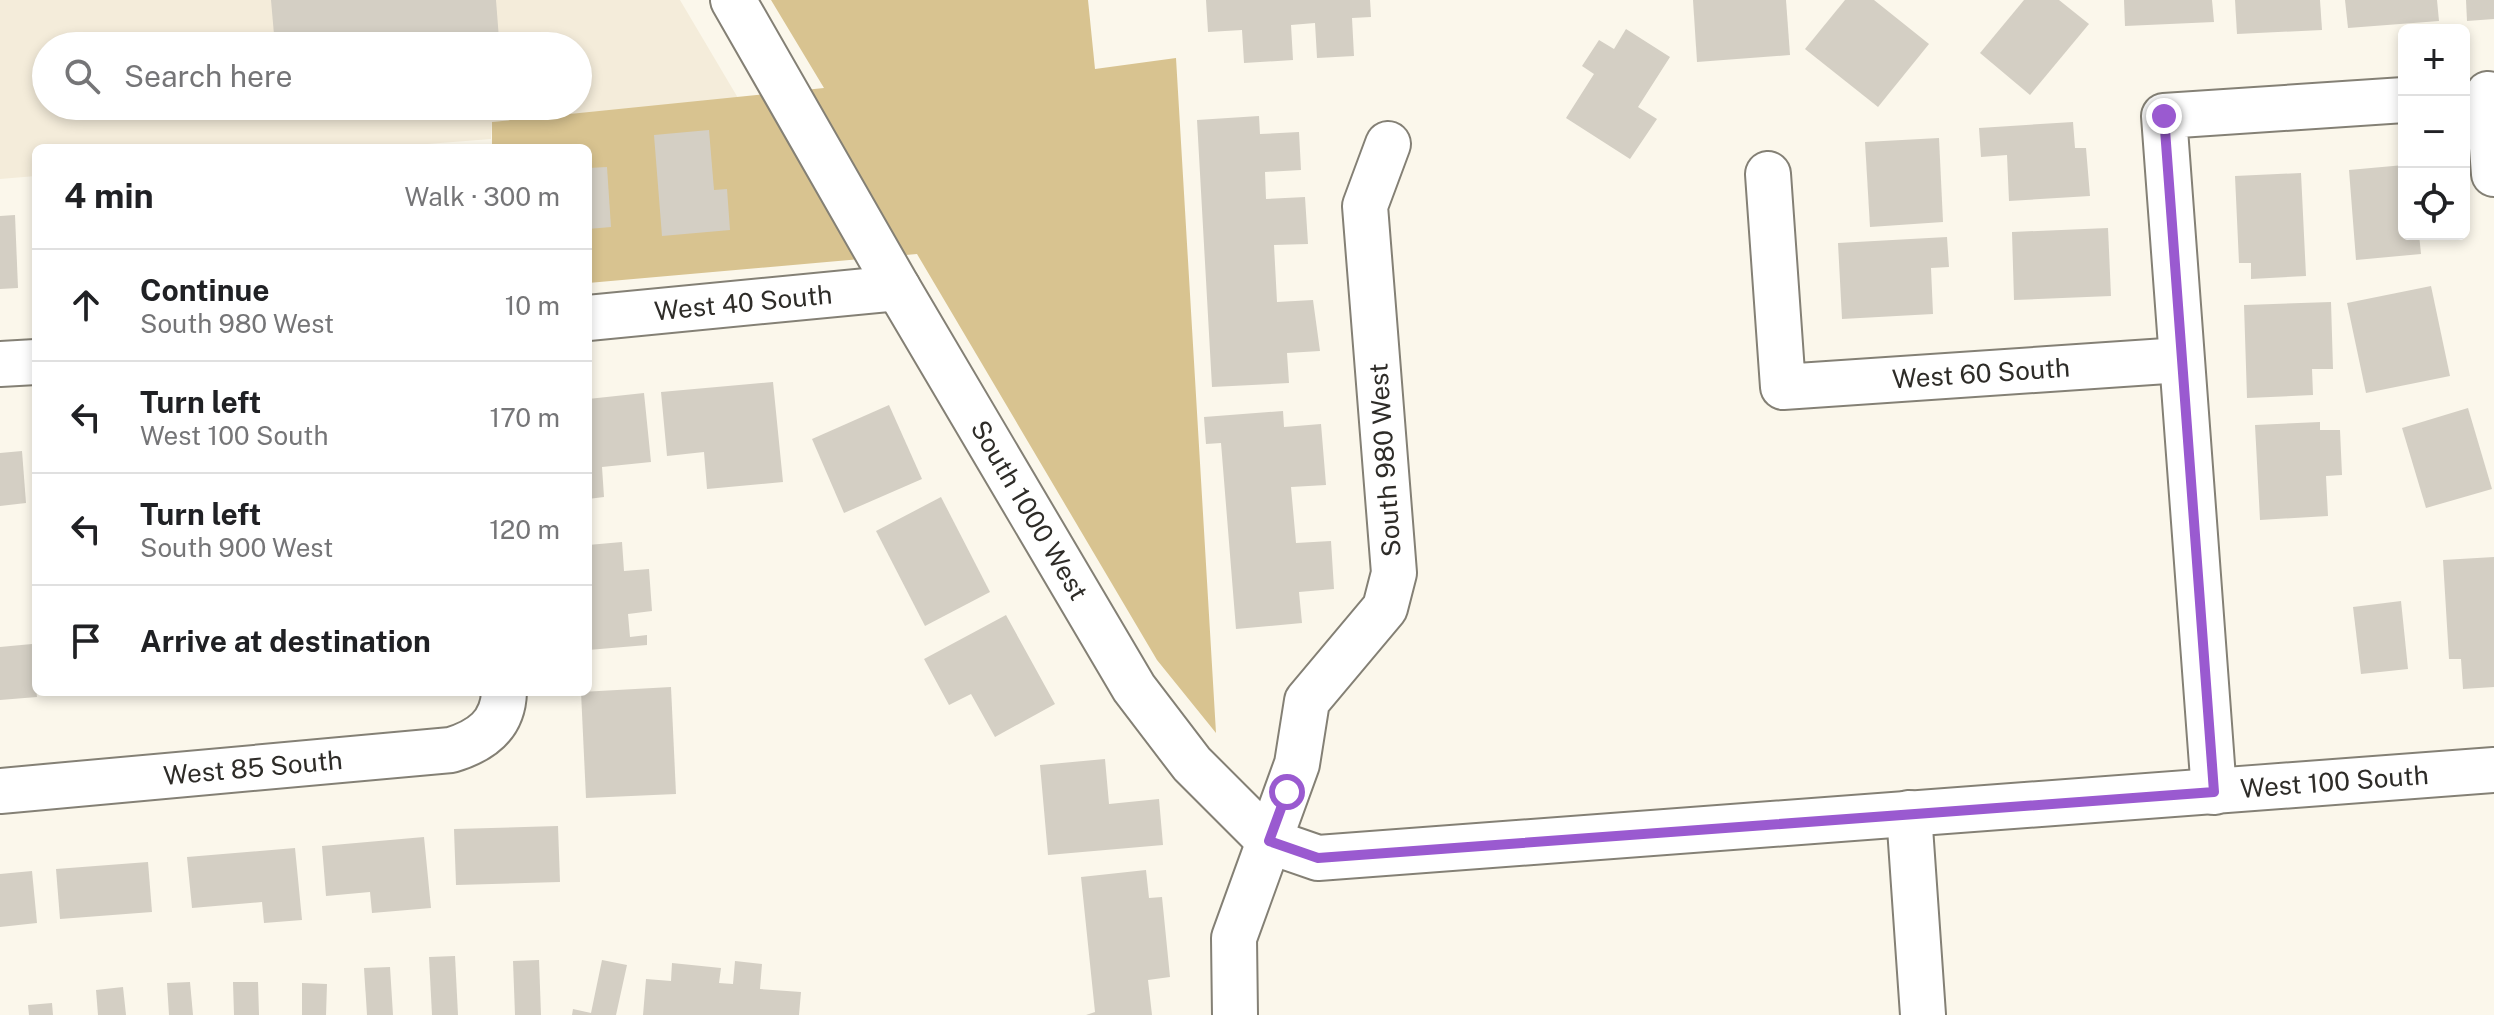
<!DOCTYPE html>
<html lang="en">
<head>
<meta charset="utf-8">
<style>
  :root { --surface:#fff; --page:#f6f6f6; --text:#202124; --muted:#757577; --line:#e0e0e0 }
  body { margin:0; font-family:"Public Sans",sans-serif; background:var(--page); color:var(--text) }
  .controls { position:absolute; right:24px; top:24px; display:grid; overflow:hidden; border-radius:12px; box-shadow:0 4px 12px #0003 }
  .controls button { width:72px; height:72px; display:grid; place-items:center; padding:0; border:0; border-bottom:2px solid var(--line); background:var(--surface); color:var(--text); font:40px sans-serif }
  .stop { position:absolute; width:24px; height:24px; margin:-18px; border:6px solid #9a5ad0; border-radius:50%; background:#fff }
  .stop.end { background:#9a5ad0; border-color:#fff; box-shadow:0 2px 8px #0008 }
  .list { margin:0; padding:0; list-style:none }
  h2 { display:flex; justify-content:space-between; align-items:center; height:104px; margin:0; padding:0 32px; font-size:34px }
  h2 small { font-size:26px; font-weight:400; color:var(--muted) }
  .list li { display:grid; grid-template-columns:52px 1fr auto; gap:24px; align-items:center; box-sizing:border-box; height:112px; padding:0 32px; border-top:2px solid var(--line) }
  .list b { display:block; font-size:30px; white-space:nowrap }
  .list p { margin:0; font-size:26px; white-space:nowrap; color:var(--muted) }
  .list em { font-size:26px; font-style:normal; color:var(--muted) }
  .icon { flex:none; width:44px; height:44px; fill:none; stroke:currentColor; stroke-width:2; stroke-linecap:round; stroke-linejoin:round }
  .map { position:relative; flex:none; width:2494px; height:1015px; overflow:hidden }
  .search { position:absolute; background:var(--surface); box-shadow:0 4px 12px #0003; left:32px; top:32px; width:560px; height:88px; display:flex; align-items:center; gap:20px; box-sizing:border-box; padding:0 28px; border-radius:44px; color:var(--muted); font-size:30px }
  .panel { position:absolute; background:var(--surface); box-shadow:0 4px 12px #0003; left:32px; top:144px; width:560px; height:552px; border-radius:12px }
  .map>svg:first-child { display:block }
  .built { fill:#f4ecda; fill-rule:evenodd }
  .green { fill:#d8c390 }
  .building { fill:#d4cfc4 }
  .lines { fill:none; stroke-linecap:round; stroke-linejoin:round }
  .street-casing { stroke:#848075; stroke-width:48 }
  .street { stroke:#fff; stroke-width:44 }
  .route { stroke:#9a5ad0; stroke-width:10 }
  .labels { text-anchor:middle; stroke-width:8; stroke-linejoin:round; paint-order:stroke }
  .street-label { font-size:26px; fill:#2e2c28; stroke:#fff }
</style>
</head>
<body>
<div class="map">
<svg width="2494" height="1015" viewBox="0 0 2494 1015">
  <rect width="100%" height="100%" fill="#fbf7eb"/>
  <path class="built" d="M0 0H680L738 98 492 122 491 139 377 148H36V176L0 179ZM46 46H578V106H46Z"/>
  <path class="green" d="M771 0H1088L1095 69 1176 58 1216 733 1157 660 917 254 588 283V148H492V122L824 88Z"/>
  <g class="building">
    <path d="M271 0H496L499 39 402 46H275Z"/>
    <path d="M1206 0H1370L1371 17 1352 18 1354 56 1317 58 1315 23 1291 25 1293 60 1244 63 1242 30 1208 32Z"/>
    <path d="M1693 0H1786L1790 55 1697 62Z"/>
    <path d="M1845 0H1874L1929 44 1878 107 1805 49Z"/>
    <path d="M2024 0H2059L2089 24 2030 95 1980 53Z"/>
    <path d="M2124 0H2212L2214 22 2125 26Z"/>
    <path d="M2235 0H2320L2322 30 2237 34Z"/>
    <path d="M2345 0H2437L2439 21 2348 28Z"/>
    <path d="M2466 0H2494V19L2467 21Z"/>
    <path d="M1626 29 1670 57 1638 107 1657 119 1630 159 1566 118 1594 74 1582 66 1599 40 1614 49Z"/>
    <path d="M1259 116 1260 134 1299 132 1301 170 1265 172 1266 199 1305 197 1308 244 1274 245 1277 302 1313 300 1320 351 1287 353 1289 383 1212 387 1197 120Z"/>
    <path d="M2073 122 2075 148H2086L2090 196 2009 201 2007 155 1981 157 1979 128Z"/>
    <path d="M709 130 714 190 727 189 730 230 662 236 654 135Z"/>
    <path d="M1939 138 1943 222 1870 227 1865 142Z"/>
    <path d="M2404 165V234H2419L2421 254 2356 260 2349 170Z"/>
    <path d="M607 167 611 227 588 229V168Z"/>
    <path d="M2301 173 2306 276 2251 279V263H2239L2235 176Z"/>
    <path d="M15 215 18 288 0 289V216Z"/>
    <path d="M2108 228 2111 296 2014 300 2012 232Z"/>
    <path d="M1947 237 1949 267 1931 268 1933 314 1842 319 1838 243Z"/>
    <path d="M2431 286 2450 376 2366 393 2347 303Z"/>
    <path d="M2331 302 2333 369H2312L2313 395 2247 398 2244 305Z"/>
    <path d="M773 382 783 482 707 489 704 452 667 456 661 392Z"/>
    <path d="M644 393 651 462 602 467 604 497 588 499V399Z"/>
    <path d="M889 405 922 479 844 513 812 439Z"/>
    <path d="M2468 408 2492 489 2426 508 2402 428Z"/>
    <path d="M1283 411 1284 427 1321 424 1326 485 1291 487 1296 543 1331 541 1334 589 1299 592 1302 623 1236 629 1221 443 1206 444 1204 417Z"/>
    <path d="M2320 422V430H2340L2342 475 2326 476 2328 516 2260 520 2255 425Z"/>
    <path d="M22 451 26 503 0 506V453Z"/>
    <path d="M941 497 990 592 925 626 876 531Z"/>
    <path d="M622 542 624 571 649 569 652 611 628 614 630 637 647 635V645L588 650V545Z"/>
    <path d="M2494 557V687L2463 689 2461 659H2449L2443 560Z"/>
    <path d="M2401 601 2408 669 2361 674 2353 607Z"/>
    <path d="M1006 615 1055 704 995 737 971 694 949 705 924 659Z"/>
    <path d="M32 644 37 697 0 700V647Z"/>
    <path d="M671 687 676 794 586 798 581 692Z"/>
    <path d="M1105 759 1109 804 1159 799 1163 845 1048 855 1040 765Z"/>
    <path d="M558 826 560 882 456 885 454 829Z"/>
    <path d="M424 837 431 908 372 913 370 892 326 896 322 846Z"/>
    <path d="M295 848 302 920 264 923 262 902 192 908 187 857Z"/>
    <path d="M148 862 152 912 60 919 56 869Z"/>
    <path d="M1146 870 1149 898 1162 897 1170 977 1148 980 1152 1015H1086L1095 1012 1081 877Z"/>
    <path d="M32 871 37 923 0 927V874Z"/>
    <path d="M455 956 458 1015H432L429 957Z"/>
    <path d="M539 960 541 1015H515L513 961Z"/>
    <path d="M602 960 627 965 616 1015H572L573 1009 591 1013Z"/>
    <path d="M735 961 762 964 760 989 801 992 799 1015H643L646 979 671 981 672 963 721 968 719 983 733 984Z"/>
    <path d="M390 967 393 1015H367L364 968Z"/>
    <path d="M190 982 193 1015H169L167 983Z"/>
    <path d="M233 982H258L259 1015H234Z"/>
    <path d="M302 983 327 984 326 1015H302Z"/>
    <path d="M123 987 126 1015H98L96 990Z"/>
    <path d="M52 1003 53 1015H29L28 1005Z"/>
  </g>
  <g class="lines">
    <defs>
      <g id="street">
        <path id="s1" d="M733 0 898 288 1134 688 1192 764 1269 841 1318 858 2494 770"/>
        <path d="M2488 94 2494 174"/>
        <path id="s2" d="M1768 174 1783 387 2181 360"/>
        <path id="s3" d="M588 318 898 288"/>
        <path d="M0 364 36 362"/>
        <path id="s4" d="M0 791 451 750C481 741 503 725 504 692"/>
        <path d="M2214 792 2164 116 2404 100"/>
        <path d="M1909 813 1923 1015"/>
        <path d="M1235 1015 1234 938 1297 764 1307 701 1385 608 1394 573 1365 206 1388 144"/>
      </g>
    </defs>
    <use href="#street" class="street-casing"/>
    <use href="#street" class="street"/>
  </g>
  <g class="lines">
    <path class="route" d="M1287 792 1269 841 1318 858 2214 792 2164 116"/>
  </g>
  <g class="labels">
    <g class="street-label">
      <text dy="9" stroke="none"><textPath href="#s3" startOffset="156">West 40 South</textPath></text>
      <text dy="9" stroke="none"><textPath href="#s2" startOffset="412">West 60 South</textPath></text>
      <text transform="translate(1385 460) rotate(-94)" y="9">South 980 West</text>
      <text dy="9" stroke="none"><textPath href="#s1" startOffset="590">South 1000 West</textPath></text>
      <text dy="9" stroke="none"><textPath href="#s4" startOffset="254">West 85 South</textPath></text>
      <text dy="9" stroke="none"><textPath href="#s1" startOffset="2072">West 100 South</textPath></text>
    </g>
  </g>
</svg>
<div class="controls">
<button>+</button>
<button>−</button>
<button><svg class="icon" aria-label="locate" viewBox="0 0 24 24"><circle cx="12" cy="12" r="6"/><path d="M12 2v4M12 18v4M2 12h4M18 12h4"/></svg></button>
</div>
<div class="stop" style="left:1287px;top:792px"></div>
<div class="stop end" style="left:2164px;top:116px"></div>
<div class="search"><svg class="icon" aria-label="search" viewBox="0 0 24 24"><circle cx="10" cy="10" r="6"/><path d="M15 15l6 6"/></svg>Search here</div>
<section class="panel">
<h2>4 min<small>Walk · 300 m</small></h2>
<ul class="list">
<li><svg class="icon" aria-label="ahead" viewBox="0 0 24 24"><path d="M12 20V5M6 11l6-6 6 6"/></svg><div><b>Continue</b><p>South 980 West</p></div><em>10 m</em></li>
<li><svg class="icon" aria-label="left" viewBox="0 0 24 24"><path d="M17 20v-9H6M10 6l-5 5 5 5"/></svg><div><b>Turn left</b><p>West 100 South</p></div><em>170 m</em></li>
<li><svg class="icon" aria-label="left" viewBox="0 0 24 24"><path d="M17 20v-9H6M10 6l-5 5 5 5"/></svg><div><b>Turn left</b><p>South 900 West</p></div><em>120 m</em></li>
<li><svg class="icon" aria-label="arrive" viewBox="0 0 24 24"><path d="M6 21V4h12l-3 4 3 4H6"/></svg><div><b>Arrive at destination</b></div></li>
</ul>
</section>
</div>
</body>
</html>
